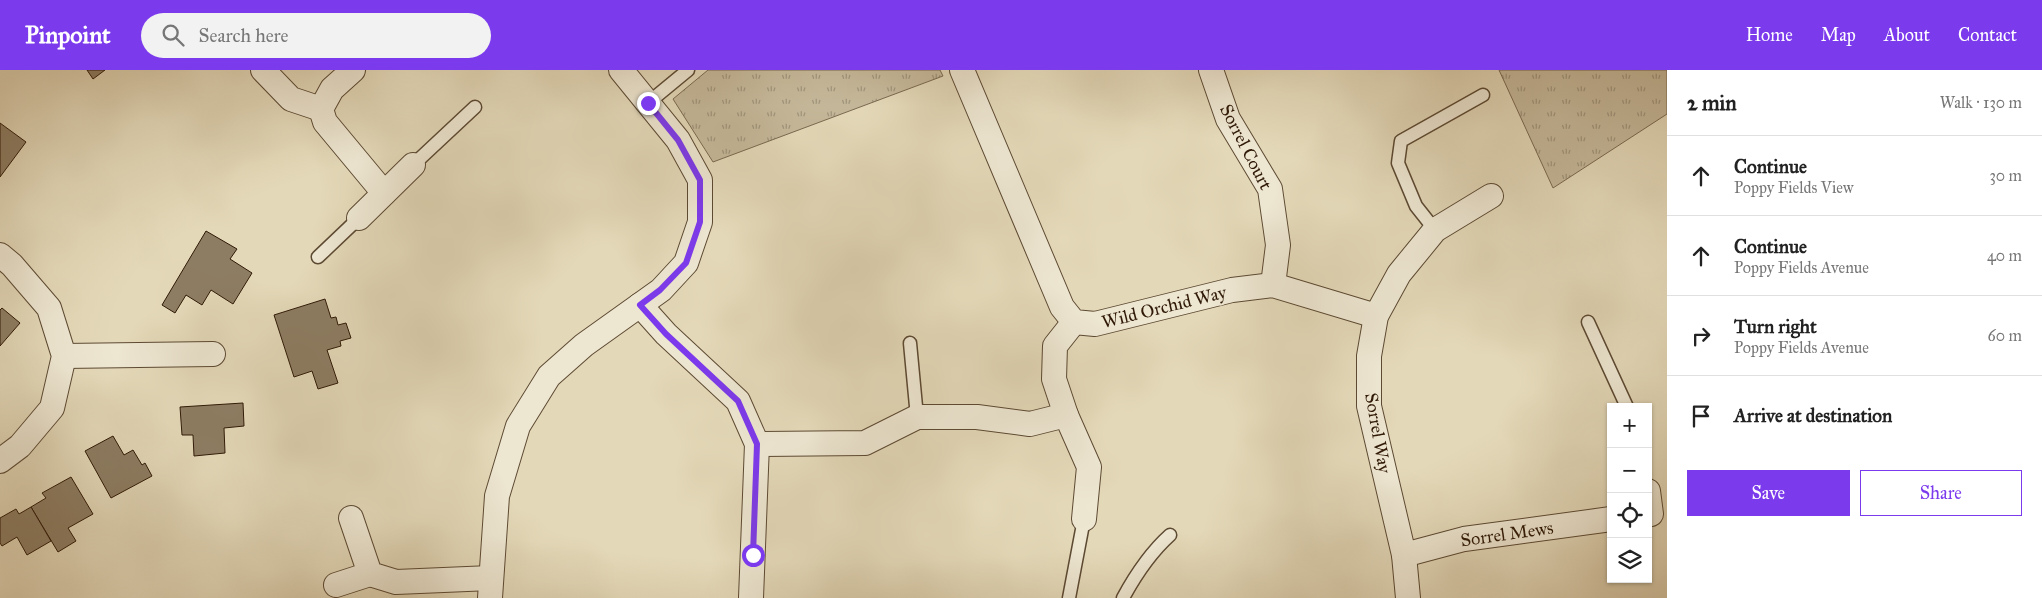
<!DOCTYPE html>
<html lang="en">
<head>
<meta charset="utf-8">
<style>
  :root { --surface:#fff; --page:#f2f2f2; --text:#222; --muted:#767676; --line:#e0e0e0; --accent:#7c3aed }
  body { margin:0; font-family:"IM FELL Great Primer",serif; background:var(--page); color:var(--text) }
  .controls { position:absolute; right:15px; bottom:15px; display:grid; overflow:hidden; border-radius:0px; box-shadow:0 1px 4px #0004 }
  .controls button { width:45px; height:45px; display:grid; place-items:center; padding:0; border:0; border-bottom:1px solid var(--line); background:var(--surface); color:var(--text); font:25px sans-serif }
  .stop { position:absolute; width:15px; height:15px; margin:-11px; border:4px solid #7c3aed; border-radius:50%; background:#fff }
  .stop.end { background:#7c3aed; border-color:#fff; box-shadow:0 1px 5px #0008 }
  .list { margin:0; padding:0; list-style:none }
  h2 { display:flex; justify-content:space-between; align-items:center; height:65px; margin:0; padding:0 20px; font-size:21px }
  h2 small { font-size:16px; font-weight:400; color:var(--muted) }
  .list li { display:grid; grid-template-columns:32px 1fr auto; gap:15px; align-items:center; box-sizing:border-box; height:80px; padding:0 20px; border-top:1px solid var(--line) }
  .list b { display:block; font-size:19px; white-space:nowrap }
  .list p { margin:0; font-size:16px; white-space:nowrap; color:var(--muted) }
  .list em { font-size:16px; font-style:normal; color:var(--muted) }
  .actions { display:flex; gap:10px; padding:15px 20px }
  .actions a { flex:1; padding:11px 0; border:1px solid var(--accent); border-radius:0px; text-align:center; font-size:18px; color:var(--accent) }
  .actions .main { background:var(--accent); color:#fff }
  .icon { flex:none; width:28px; height:28px; fill:none; stroke:currentColor; stroke-width:2; stroke-linecap:round; stroke-linejoin:round }
  .map { position:relative; flex:none; width:1667px; height:528px; overflow:hidden }
  header { display:flex; align-items:center; gap:30px; box-sizing:border-box; height:70px; padding:0 25px; background:var(--accent); color:#fff }
  header strong { font-size:24px }
  nav { display:flex; gap:28px; margin-inline-start:auto; font-size:18px }
  .search { width:350px; height:45px; background:var(--page); display:flex; align-items:center; gap:12px; box-sizing:border-box; padding:0 18px; border-radius:28px; color:var(--muted); font-size:19px }
  main { display:flex }
  aside { flex:1; background:var(--surface) }
  .map>svg:first-child { display:block }
  .grass { fill:url(#grass-tufts); stroke:#7a6950 }
  .building { fill:#8d7d63; stroke:#301a07 }
  .lines { fill:none; stroke-linecap:round; stroke-linejoin:round }
  .service-casing { stroke:#5d4a33; stroke-width:15 }
  .minor-casing { stroke:#5d4a33; stroke-width:26 }
  .service { stroke:#ede6d1; stroke-width:12 }
  .minor { stroke:#ede6d1; stroke-width:24 }
  .route { stroke:#7c3aed; stroke-width:6 }
  .labels { text-anchor:middle; stroke-width:4; stroke-linejoin:round; paint-order:stroke }
  .street-label { font-size:18px; fill:#301a07; stroke:#ede6d1 }
</style>
</head>
<body>
<header>
<strong>Pinpoint</strong>
<div class="search"><svg class="icon" aria-label="search" viewBox="0 0 24 24"><circle cx="10" cy="10" r="6"/><path d="M15 15l6 6"/></svg>Search here</div>
<nav><a>Home</a><a>Map</a><a>About</a><a>Contact</a></nav>
</header>
<main>
<div class="map">
<svg width="1667" height="528" viewBox="0 0 1667 528">
  <defs>
    <pattern id="grass-tufts" width="24" height="20" patternUnits="userSpaceOnUse" patternTransform="scale(1.25)"><rect width="24" height="20" fill="#c5b89a"/><path d="M3 7l-1-3M5 7V3M7 7l1-3M15 17l-1-3M17 17v-4M19 17l1-3" fill="none" stroke="#a0957c"/></pattern>
  </defs>
  <rect width="100%" height="100%" fill="#e3d8b8"/>
  <filter id="stains"><feTurbulence type="fractalNoise" baseFrequency=".004" numOctaves="4"/><feColorMatrix values="0 0 0 0 .2 0 0 0 0 .09 0 0 0 0 .02 0 0 0 .5 -.17"/></filter>
  <radialGradient id="worn" r=".72"><stop offset=".6" stop-color="#630" stop-opacity="0"/><stop offset="1" stop-color="#630" stop-opacity=".3"/></radialGradient>
  <g class="grass">
    <path d="M708 0H940L943 6 713 92 673 29Z"/>
    <path d="M1499 0H1667V44L1553 118Z"/>
  </g>
  <g class="building">
    <path d="M87 0H105L93 9Z"/>
    <path d="M0 53 26 72 0 107Z"/>
    <path d="M206 161 237 179 230 189 252 203 233 234 211 220 202 235 186 225 175 243 162 235Z"/>
    <path d="M325 229 331 248 336 247 338 255 346 253 351 268 340 271 341 276 327 280 338 313 318 319 312 301 294 307 274 245Z"/>
    <path d="M2 238 20 253 0 276V240Z"/>
    <path d="M243 333 244 356 224 358 225 383 194 386 193 365H182L180 337Z"/>
    <path d="M113 366 124 385 133 380 142 395 145 393 152 406 111 428 85 381Z"/>
    <path d="M71 407 93 444 68 458 76 471 58 482 31 437 46 428 42 423Z"/>
    <path d="M31 437 51 471 27 485 17 467 2 476 0 473V448L16 439 19 444Z"/>
  </g>
  <g class="lines">
    <defs>
      <g id="service">
        <path d="M648 33 688 0"/>
        <path d="M413 95 475 37"/>
        <path d="M1435 160 1416 136 1398 93 1401 71 1483 25"/>
        <path d="M318 187 359 148"/>
        <path d="M1588 252 1627 337"/>
        <path d="M910 273 917 347"/>
        <path d="M1069 528 1084 449"/>
        <path d="M1123 528C1136 504 1150 483 1170 465"/>
      </g>
      <g id="minor">
        <path d="M263 0 291 29 321 39"/>
        <path d="M353 0 332 19 321 39 325 52 384 123"/>
        <path d="M621 0 678 70 700 110V152L686 193 661 220 640 235"/>
        <path d="M962 0 1062 237 1074 252 1095 254 1232 220 1273 215 1376 246"/>
        <path d="M1211 0 1228 49 1270 119 1278 175 1273 215"/>
        <path d="M359 148 413 95"/>
        <path d="M0 185 12 195 49 238 64 286 52 338 20 376 0 391"/>
        <path d="M1074 252 1055 276 1054 309 1066 345 1089 397 1084 449"/>
        <path d="M64 286 213 284"/>
        <path d="M757 374 865 373 917 347H977L1030 354 1066 345"/>
        <path d="M1648 421 1651 444H1648"/>
        <path d="M351 448 370 504 396 512 491 508"/>
        <path d="M1404 485 1464 469 1611 449"/>
        <path d="M336 515 370 504"/>
        <path d="M490 528 497 426 518 356 549 306 584 275 640 235 666 264 738 331 757 374 751 528"/>
        <path d="M1408 528 1404 485 1369 336V286L1376 246 1399 204 1435 160 1491 126"/>
      </g>
    </defs>
    <use href="#service" class="service-casing"/>
    <use href="#minor" class="minor-casing"/>
    <use href="#service" class="service"/>
    <use href="#minor" class="minor"/>
  </g>
  <g class="lines">
    <path class="route" d="M648 33 678 70 700 110V152L686 193 660 220 640 235 666 264 738 331 757 374 753 485"/>
  </g>
  <g class="labels">
    <g class="street-label">
      <text transform="translate(1246 77) rotate(63)" y="6">Sorrel Court</text>
      <text transform="translate(1164 237) rotate(-14)" y="6">Wild Orchid Way</text>
      <text transform="translate(1378 363) rotate(80)" y="6">Sorrel Way</text>
      <text transform="translate(1507 464) rotate(-8)" y="6">Sorrel Mews</text>
    </g>
  </g>
  <rect width="100%" height="100%" filter="url(#stains)"/>
  <rect width="100%" height="100%" fill="url(#worn)"/>
</svg>
<div class="controls">
<button>+</button>
<button>−</button>
<button><svg class="icon" aria-label="locate" viewBox="0 0 24 24"><circle cx="12" cy="12" r="6"/><path d="M12 2v4M12 18v4M2 12h4M18 12h4"/></svg></button>
<button><svg class="icon" aria-label="layers" viewBox="0 0 24 24"><path d="M12 4l9 5-9 5-9-5zM3 14l9 5 9-5"/></svg></button>
</div>
<div class="stop" style="left:753px;top:485px"></div>
<div class="stop end" style="left:648px;top:33px"></div>
</div>
<aside>
<h2>2 min<small>Walk · 130 m</small></h2>
<ul class="list">
<li><svg class="icon" aria-label="ahead" viewBox="0 0 24 24"><path d="M12 20V5M6 11l6-6 6 6"/></svg><div><b>Continue</b><p>Poppy Fields View</p></div><em>30 m</em></li>
<li><svg class="icon" aria-label="ahead" viewBox="0 0 24 24"><path d="M12 20V5M6 11l6-6 6 6"/></svg><div><b>Continue</b><p>Poppy Fields Avenue</p></div><em>40 m</em></li>
<li><svg class="icon" aria-label="right" viewBox="0 0 24 24"><path d="M7 20v-9h11M14 6l5 5-5 5"/></svg><div><b>Turn right</b><p>Poppy Fields Avenue</p></div><em>60 m</em></li>
<li><svg class="icon" aria-label="arrive" viewBox="0 0 24 24"><path d="M6 21V4h12l-3 4 3 4H6"/></svg><div><b>Arrive at destination</b></div></li>
</ul>
<div class="actions"><a class="main">Save</a><a>Share</a></div>
</aside>
</main>
</body>
</html>
